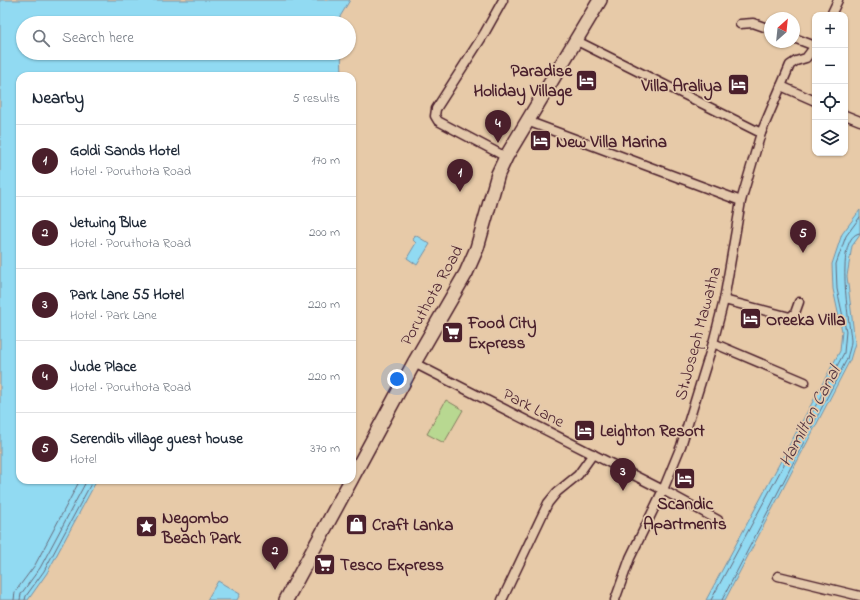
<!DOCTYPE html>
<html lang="en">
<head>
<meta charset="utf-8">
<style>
  :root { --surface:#fff; --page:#f6f6f7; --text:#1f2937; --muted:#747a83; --line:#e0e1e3; --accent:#4a1f2b }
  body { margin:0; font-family:"Indie Flower",sans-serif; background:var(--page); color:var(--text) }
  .controls { position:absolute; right:12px; top:12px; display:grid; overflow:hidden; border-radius:8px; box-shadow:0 1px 3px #0004 }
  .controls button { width:36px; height:36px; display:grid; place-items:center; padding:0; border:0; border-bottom:1px solid var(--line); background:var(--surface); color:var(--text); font:20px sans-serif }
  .compass { position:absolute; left:764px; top:12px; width:36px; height:36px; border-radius:50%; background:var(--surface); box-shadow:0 1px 3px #0004; rotate:27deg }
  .you { position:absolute; left:397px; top:379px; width:14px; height:14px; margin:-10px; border:3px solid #fff; border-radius:50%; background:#1a73e8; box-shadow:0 0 0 6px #1a73e833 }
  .badge { display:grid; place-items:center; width:26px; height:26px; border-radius:50%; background:var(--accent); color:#fff; font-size:13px; font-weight:700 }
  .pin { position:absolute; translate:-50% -33px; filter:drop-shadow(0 1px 2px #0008) }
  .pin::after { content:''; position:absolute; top:21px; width:14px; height:12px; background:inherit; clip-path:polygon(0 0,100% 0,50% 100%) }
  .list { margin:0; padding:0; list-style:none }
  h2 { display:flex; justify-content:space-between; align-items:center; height:52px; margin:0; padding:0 16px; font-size:17px }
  h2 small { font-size:13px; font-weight:400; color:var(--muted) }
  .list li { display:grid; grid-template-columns:26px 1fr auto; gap:12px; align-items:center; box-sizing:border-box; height:72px; padding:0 16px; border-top:1px solid var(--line) }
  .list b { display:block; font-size:15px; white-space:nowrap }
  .list p { margin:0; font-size:13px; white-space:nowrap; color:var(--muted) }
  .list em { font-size:13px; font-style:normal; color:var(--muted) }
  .icon { flex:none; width:22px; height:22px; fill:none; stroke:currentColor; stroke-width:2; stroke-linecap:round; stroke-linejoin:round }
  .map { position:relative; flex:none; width:860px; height:600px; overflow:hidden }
  .search { position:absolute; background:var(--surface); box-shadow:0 1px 3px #0004; left:16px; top:16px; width:340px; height:44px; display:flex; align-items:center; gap:10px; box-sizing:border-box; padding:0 14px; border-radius:22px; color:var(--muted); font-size:15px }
  .panel { position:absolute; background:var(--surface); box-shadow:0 1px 3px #0004; left:16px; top:72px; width:340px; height:412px; border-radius:12px }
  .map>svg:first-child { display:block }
  .green { fill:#b8d891; stroke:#817c5e }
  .water { fill:#91daf2; stroke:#758fa2 }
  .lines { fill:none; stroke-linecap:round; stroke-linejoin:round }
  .shore { stroke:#666a7b; stroke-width:1 }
  .street-casing { stroke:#4a1f2b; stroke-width:11 }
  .primary-casing { stroke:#4a1f2b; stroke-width:16 }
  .street { stroke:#e4c9ac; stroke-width:8 }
  .primary { stroke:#e4c9ac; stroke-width:13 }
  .labels { text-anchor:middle; stroke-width:3.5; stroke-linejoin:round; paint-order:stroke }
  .poi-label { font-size:17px; font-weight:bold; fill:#4a1f2b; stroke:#e4c9ac; text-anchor:start }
  .street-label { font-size:17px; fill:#4a1f2b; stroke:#e4c9ac }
  .water-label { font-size:18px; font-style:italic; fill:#51323f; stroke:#e4c9ac }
</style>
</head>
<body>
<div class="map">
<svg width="860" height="600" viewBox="0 0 860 600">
  <rect width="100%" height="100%" fill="#e7caa8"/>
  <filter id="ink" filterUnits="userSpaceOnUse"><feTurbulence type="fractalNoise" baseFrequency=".025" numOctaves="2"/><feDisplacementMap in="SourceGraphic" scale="8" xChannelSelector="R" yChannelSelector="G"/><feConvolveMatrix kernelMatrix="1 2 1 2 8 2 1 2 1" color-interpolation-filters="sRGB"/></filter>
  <g filter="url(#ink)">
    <path class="green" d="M446 400 463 410 444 443 427 434Z"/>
    <g class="water">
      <path d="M0 0H350L338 20V23H23V53H341L342 73 340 76H20V480H97L47 573 28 600H0Z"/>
      <path d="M860 210V235L852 246 847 276 855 343 850 360 725 600H706L840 351 842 331 833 289 832 264 842 234Z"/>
      <path d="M415 235 430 244 417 265 407 258 416 243 413 240Z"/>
      <path d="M218 581 240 594 237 600H207Z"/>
    </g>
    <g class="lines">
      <g class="shore">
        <path d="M14 600 15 592 35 565 80 480"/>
        <path d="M20 600 21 594 40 568 87 480"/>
        <path d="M25 600 26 596 44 571 93 480"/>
        <path d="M711 600 844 353 846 331 837 289 836 264 846 236 860 217"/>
        <path d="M722 600 847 359C848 353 851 347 851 341 850 323 833 236 860 233"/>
      </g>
      <defs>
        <g id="street">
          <path d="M503 0 484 34 436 109 435 116 438 121 506 157"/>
          <path d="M831 15 838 0"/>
          <path d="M740 24 753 23 770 29"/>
          <path d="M794 38 815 46"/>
          <path d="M575 40 761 133"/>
          <path d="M781 86 815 101"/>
          <path d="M845 115 860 121"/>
          <path d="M527 121 741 201"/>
          <path d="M724 300 790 317 795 313 799 302"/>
          <path d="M713 343 805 382"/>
          <path d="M414 363 663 490 718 520"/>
          <path d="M778 576 860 596"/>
          <path d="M502 600 548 503 557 492 578 475 593 454"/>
          <path d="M615 600 630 558 663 490 681 446 713 343 724 300 741 201 761 133 790 65 796 61 806 58 815 46"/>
        </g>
        <g id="primary">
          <path d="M352 478 414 363 466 273 477 248 498 174 506 157 600 0"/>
          <path d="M286 600 351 480"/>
        </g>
      </defs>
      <use href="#street" class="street-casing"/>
      <use href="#primary" class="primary-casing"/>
      <use href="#street" class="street"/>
      <use href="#primary" class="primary"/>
    </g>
  </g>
  <defs>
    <symbol id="hotel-square" viewBox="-11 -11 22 22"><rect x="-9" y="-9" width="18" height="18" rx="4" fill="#4a1f2b" stroke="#e4c9ac"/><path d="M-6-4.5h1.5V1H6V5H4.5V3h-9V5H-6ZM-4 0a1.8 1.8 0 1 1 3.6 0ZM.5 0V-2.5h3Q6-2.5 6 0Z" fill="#fff"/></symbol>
    <symbol id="supermarket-square" viewBox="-11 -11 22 22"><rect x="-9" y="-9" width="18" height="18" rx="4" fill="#4a1f2b" stroke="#e4c9ac"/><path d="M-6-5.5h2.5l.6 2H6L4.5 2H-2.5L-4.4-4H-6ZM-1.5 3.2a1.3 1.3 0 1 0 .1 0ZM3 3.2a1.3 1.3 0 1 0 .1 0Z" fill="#fff"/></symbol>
    <symbol id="shop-square" viewBox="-11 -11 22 22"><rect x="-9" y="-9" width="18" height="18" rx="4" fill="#4a1f2b" stroke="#e4c9ac"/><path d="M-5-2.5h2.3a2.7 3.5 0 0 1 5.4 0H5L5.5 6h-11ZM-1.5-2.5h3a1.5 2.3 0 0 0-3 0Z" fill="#fff"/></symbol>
    <symbol id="sight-square" viewBox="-11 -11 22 22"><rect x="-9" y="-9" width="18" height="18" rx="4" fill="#4a1f2b" stroke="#e4c9ac"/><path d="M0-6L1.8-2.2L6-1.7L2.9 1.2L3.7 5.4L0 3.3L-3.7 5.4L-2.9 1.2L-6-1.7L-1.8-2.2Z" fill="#fff"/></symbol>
  </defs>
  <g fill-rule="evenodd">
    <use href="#hotel-square" x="574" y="68" width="25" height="25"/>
    <use href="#hotel-square" x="726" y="72" width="25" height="25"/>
    <use href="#hotel-square" x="528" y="128" width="25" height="25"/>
    <use href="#hotel-square" x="738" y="306" width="25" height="25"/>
    <use href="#supermarket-square" x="440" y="320" width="25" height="25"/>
    <use href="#hotel-square" x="572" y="418" width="25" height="25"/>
    <use href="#hotel-square" x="672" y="466" width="25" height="25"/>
    <use href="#shop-square" x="344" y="512" width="25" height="25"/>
    <use href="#sight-square" x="134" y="514" width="25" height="25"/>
    <use href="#supermarket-square" x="312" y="552" width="25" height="25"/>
  </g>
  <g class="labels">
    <g class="poi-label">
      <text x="572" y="76" text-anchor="end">Paradise<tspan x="572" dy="20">Holiday Village</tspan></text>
      <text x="722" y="91" text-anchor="end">Villa Araliya</text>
      <text x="556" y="147">New Villa Marina</text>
      <text x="766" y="325">Oreeka Villa</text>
      <text x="468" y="328">Food City<tspan x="468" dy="20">Express</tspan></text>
      <text x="600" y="436">Leighton Resort</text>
      <text x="685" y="509" text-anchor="middle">Scandic<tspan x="685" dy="20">Apartments</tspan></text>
      <text x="162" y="523">Negombo<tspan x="162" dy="20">Beach Park</tspan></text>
      <text x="372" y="530">Craft Lanka</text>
      <text x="340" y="570">Tesco Express</text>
    </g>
    <g class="street-label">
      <text transform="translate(431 295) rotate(-61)" y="6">Poruthota Road</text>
      <text transform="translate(697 333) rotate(-75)" y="6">St.Joseph Mawatha</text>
      <text transform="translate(534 407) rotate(27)" y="6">Park Lane</text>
    </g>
    <g class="water-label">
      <text transform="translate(809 416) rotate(-62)" y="6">Hamilton Canal</text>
    </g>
  </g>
</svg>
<div class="controls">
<button>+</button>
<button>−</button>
<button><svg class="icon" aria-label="locate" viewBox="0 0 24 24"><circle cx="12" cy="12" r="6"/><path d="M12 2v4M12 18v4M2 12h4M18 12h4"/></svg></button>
<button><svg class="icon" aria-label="layers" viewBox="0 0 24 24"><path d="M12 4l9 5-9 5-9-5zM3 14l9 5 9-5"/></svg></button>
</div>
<svg class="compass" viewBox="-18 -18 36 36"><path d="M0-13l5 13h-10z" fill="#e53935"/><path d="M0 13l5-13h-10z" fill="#747a83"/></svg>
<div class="you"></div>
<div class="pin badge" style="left:460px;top:192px">1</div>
<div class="pin badge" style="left:275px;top:570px">2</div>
<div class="pin badge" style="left:623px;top:491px">3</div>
<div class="pin badge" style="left:498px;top:143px">4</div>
<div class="pin badge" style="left:803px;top:253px">5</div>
<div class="search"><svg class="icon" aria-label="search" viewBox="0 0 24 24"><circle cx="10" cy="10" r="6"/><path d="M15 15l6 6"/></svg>Search here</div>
<section class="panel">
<h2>Nearby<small>5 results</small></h2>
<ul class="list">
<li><span class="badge">1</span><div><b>Goldi Sands Hotel</b><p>Hotel · Poruthota Road</p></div><em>170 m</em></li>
<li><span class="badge">2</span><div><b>Jetwing Blue</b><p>Hotel · Poruthota Road</p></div><em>200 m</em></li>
<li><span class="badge">3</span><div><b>Park Lane 55 Hotel</b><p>Hotel · Park Lane</p></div><em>220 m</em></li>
<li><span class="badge">4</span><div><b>Jude Place</b><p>Hotel · Poruthota Road</p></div><em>220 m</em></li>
<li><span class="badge">5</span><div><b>Serendib village guest house</b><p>Hotel</p></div><em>370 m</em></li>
</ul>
</section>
</div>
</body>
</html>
